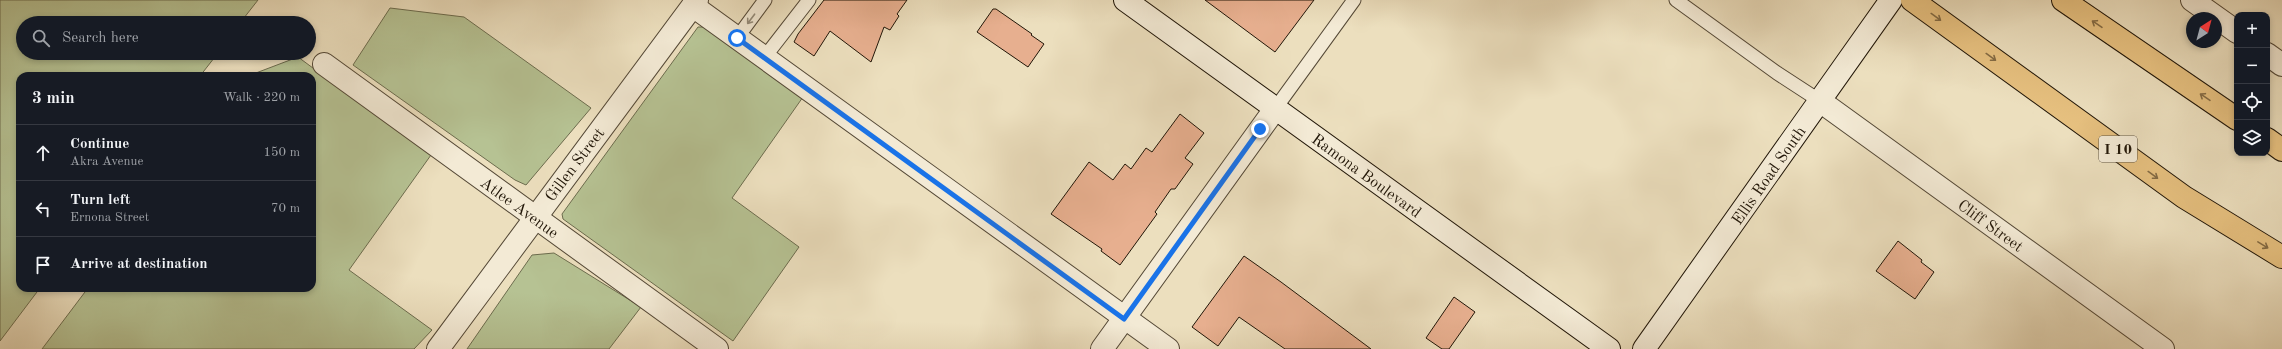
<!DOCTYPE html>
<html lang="en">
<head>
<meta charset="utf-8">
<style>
  :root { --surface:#171b24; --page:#20242c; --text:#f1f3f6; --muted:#9ea1a6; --line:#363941 }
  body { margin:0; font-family:"Old Standard TT",serif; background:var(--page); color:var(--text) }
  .controls { position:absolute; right:12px; top:12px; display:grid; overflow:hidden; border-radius:8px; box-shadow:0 2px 6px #0003 }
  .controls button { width:36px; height:36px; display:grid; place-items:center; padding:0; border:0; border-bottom:1px solid var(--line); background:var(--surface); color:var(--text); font:20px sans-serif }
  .compass { position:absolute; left:2186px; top:12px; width:36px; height:36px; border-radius:50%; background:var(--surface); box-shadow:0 2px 6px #0003; rotate:36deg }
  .stop { position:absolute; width:12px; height:12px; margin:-9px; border:3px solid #1a73e8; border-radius:50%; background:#fff }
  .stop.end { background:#1a73e8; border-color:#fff; box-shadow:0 1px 4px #0008 }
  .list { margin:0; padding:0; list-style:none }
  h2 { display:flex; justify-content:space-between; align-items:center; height:52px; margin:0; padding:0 16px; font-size:17px }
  h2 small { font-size:13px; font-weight:400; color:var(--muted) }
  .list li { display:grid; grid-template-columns:26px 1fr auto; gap:12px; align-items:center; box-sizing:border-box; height:56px; padding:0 16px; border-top:1px solid var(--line) }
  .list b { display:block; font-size:15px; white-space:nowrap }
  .list p { margin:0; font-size:13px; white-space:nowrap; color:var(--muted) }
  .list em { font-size:13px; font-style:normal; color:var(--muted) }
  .icon { flex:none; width:22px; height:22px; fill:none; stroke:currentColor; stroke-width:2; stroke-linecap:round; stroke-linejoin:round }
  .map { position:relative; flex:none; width:2282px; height:349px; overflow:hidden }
  .search { position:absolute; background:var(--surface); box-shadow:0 2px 6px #0003; left:16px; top:16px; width:300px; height:44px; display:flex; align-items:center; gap:10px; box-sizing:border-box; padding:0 14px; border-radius:22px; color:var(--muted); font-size:15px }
  .panel { position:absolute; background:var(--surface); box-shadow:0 2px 6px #0003; left:16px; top:72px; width:300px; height:220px; border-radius:12px }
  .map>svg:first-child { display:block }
  .green { fill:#b6c293; stroke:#6c6c4e }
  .building { fill:#e7af8f; stroke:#211608 }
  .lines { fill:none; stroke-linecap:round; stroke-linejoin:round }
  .lane-casing { stroke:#544836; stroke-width:15 }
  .street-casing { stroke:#544836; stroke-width:24 }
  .secondary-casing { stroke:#211608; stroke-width:24 }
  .highway-casing { stroke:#211608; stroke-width:24 }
  .lane { stroke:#f3ead5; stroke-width:13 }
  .street { stroke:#f3ead5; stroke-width:22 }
  .secondary { stroke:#f3ead5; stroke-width:22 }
  .highway { stroke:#e6c07f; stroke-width:22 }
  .oneway { stroke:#846b44 }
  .oneway2 { stroke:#948b79 }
  .route { stroke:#1a73e8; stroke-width:5 }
  .labels { text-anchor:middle; stroke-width:3; stroke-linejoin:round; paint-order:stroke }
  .shield { fill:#f3ead5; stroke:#605646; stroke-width:1 }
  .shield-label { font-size:15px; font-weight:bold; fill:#211608 }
  .street-label { font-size:16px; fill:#211608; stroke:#f3ead5 }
</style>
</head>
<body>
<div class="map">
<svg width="2282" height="349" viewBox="0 0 2282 349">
  <rect width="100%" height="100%" fill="#ecdfbe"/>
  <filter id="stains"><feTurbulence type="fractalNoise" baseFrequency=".005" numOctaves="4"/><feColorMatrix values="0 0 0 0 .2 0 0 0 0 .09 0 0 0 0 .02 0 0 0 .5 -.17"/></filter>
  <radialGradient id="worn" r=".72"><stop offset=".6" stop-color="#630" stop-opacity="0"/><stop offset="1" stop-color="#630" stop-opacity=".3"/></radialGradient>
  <g class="green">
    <path d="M0 0H258L240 23H23V53H218L200 76H20V288H40L0 341Z"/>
    <path d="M390 8 464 17 591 108 526 185 515 180 353 65Z"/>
    <path d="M698 27H708L803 97 732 198 799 247 733 341 563 219 562 214Z"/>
    <path d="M298 57 431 155 349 270 432 330 414 349H42L88 288H312V76H248Z"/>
    <path d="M554 253 641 307 609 349H467L532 255Z"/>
  </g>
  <g class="building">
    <path d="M824 0H907L897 14 899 16 890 30 884 27 871 62 830 31 814 56 794 42 798 34Z"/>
    <path d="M1205 0H1314L1275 52Z"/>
    <path d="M993 9H996L1032 34 1031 35 1044 44 1028 67 977 32Z"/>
    <path d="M1180 114 1204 133 1185 158 1193 164 1175 189H1171L1155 212 1157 214 1120 265 1101 251 1102 249 1051 214 1089 162 1113 180 1125 164 1131 169 1146 148 1152 152Z"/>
    <path d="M1898 241 1922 260 1921 262 1934 272 1915 299 1876 271Z"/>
    <path d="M1244 256 1281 282 1371 349H1285L1239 317 1218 346 1192 327Z"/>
    <path d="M1454 297 1475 312 1449 349H1442L1426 338Z"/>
  </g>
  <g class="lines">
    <defs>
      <g id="lane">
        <path d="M1676 0 1777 73 1820 101"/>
        <path d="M737 38 765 0"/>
        <path d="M764 58 809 0"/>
        <path d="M1275 109 1354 0"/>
      </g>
      <g id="street">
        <path d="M2192 0 2237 32"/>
        <path d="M693 6 1168 349"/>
        <path d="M2267 54 2282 65"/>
        <path d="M324 64 717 349"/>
        <path d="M1820 101 2163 349"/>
        <path d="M438 349 697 0"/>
        <path d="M1102 349 1275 109"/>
      </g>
      <g id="secondary">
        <path d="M1125 0 1609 349"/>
        <path d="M1644 349 1891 0"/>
      </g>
      <g id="highway">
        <path d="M1912 0 2184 197 2282 257"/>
        <path d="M2063 0 2237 119"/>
        <path d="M2267 139 2282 150"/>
      </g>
    </defs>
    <use href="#lane" class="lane-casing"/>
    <use href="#street" class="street-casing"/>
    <use href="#secondary" class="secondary-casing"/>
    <use href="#highway" class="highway-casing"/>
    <use href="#lane" class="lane"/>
    <use href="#street" class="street"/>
    <use href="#secondary" class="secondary"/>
    <use href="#highway" class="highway"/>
  </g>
  <defs><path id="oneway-shaft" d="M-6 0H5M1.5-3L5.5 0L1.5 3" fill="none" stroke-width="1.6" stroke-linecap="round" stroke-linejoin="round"/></defs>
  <g class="oneway">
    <use href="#oneway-shaft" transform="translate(1936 17) rotate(36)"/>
    <use href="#oneway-shaft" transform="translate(2097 24) rotate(-146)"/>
    <use href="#oneway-shaft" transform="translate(1991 57) rotate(36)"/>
    <use href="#oneway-shaft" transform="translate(2205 97) rotate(-146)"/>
    <use href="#oneway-shaft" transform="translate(2153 175) rotate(36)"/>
    <use href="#oneway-shaft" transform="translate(2263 245) rotate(31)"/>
  </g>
  <use class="oneway2" href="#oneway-shaft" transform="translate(751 19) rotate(127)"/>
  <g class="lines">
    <path class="route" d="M737 38 1124 319 1260 129"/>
  </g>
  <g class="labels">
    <rect class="shield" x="2099" y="136" width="38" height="26" rx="3"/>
    <g class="shield-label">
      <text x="2118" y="154">I 10</text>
    </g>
    <g class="street-label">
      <text transform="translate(574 164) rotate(-53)" y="6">Gillen Street</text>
      <text transform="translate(1367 175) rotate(36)" y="6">Ramona Boulevard</text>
      <text transform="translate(1768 175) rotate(-55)" y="6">Ellis Road South</text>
      <text transform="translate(520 207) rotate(36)" y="6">Atlee Avenue</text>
      <text transform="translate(1991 225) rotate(36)" y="6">Cliff Street</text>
    </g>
  </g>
  <rect width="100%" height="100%" filter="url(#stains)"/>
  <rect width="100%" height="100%" fill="url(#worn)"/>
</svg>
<div class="controls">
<button>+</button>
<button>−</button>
<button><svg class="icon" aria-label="locate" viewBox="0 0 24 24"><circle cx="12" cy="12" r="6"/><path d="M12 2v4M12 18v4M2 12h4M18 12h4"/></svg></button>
<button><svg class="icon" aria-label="layers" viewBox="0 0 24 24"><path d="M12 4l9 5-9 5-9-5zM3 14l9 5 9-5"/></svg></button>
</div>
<svg class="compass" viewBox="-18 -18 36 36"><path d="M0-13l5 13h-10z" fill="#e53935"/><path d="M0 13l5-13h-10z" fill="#9ea1a6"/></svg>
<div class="stop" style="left:737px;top:38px"></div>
<div class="stop end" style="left:1260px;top:129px"></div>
<div class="search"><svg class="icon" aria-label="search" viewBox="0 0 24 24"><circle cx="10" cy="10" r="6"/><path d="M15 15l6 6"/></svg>Search here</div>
<section class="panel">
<h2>3 min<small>Walk · 220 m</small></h2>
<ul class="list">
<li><svg class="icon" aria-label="ahead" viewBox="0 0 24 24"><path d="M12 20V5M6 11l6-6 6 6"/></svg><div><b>Continue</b><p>Akra Avenue</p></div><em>150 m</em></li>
<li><svg class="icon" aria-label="left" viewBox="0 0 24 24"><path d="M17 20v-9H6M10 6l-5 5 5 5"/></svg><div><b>Turn left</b><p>Ernona Street</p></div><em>70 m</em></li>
<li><svg class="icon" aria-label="arrive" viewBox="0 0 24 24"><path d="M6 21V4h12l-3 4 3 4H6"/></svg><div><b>Arrive at destination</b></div></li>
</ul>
</section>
</div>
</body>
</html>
